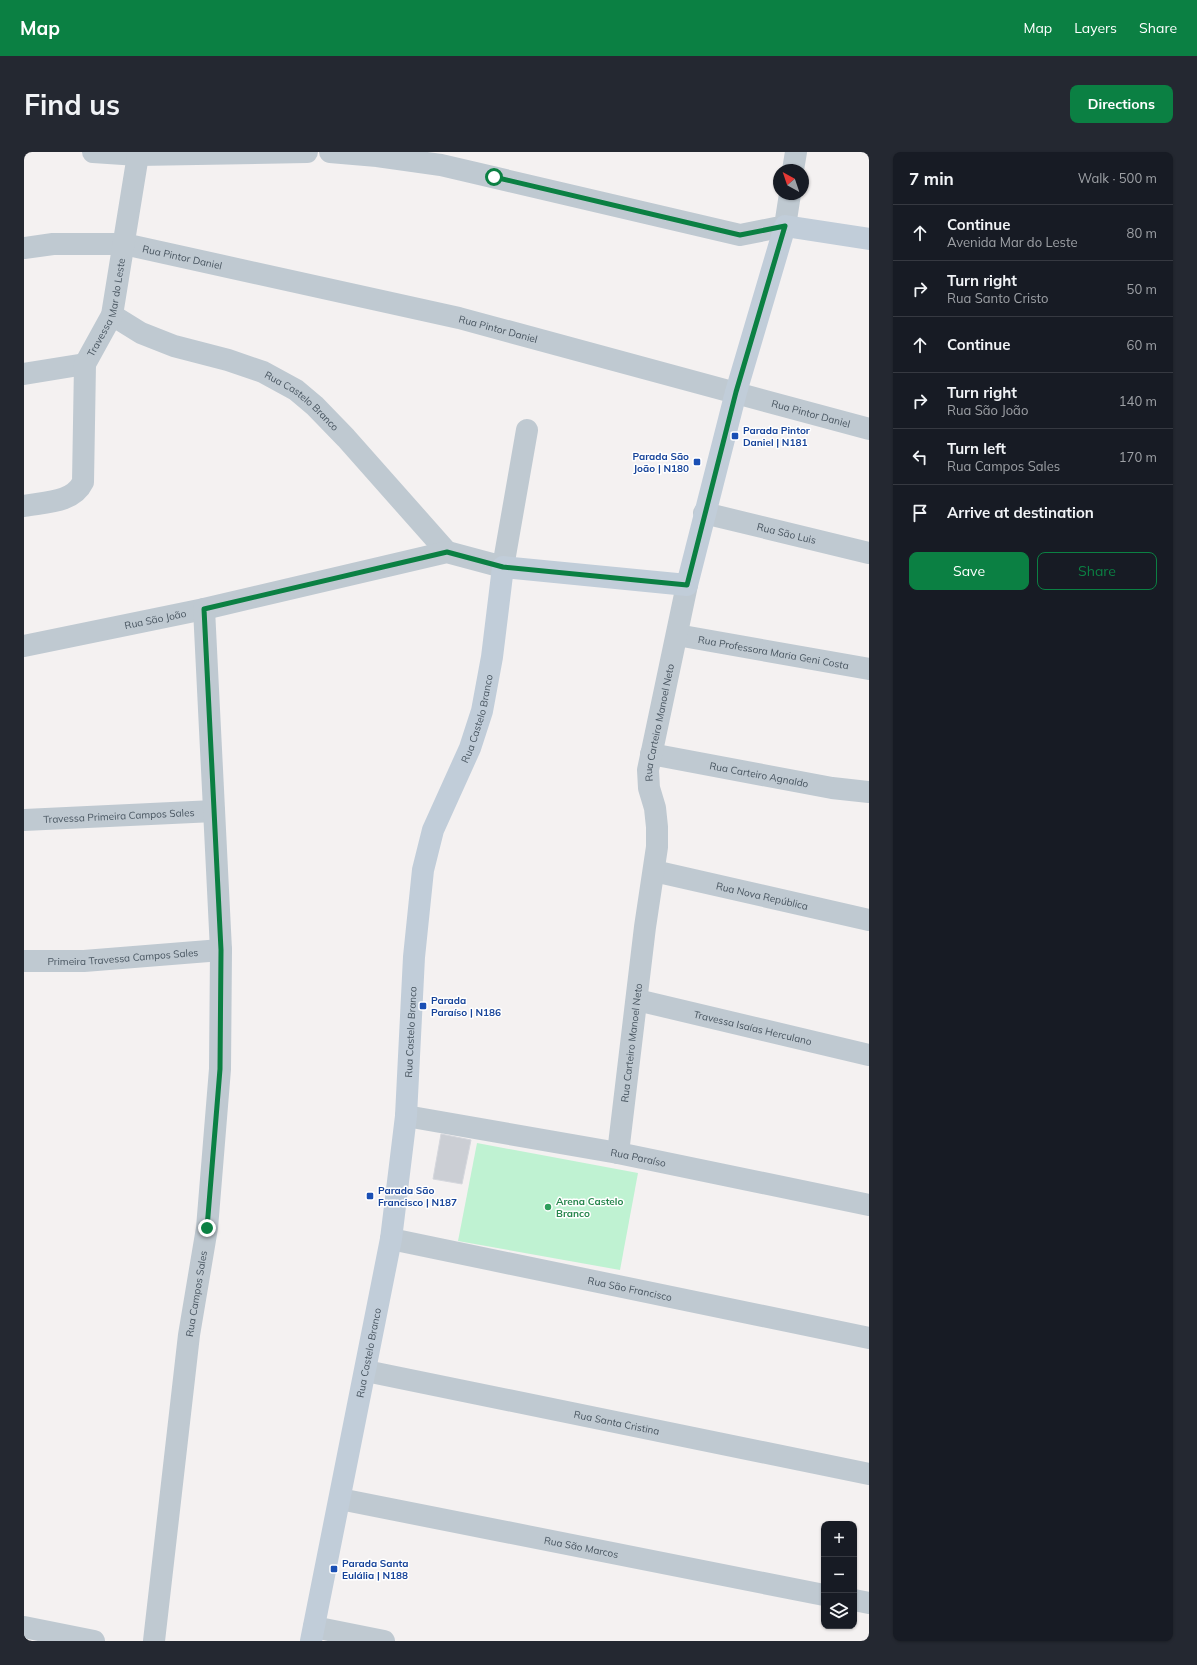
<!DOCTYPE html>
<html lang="en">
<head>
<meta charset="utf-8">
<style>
  :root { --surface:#171b24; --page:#242831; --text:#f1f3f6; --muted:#9ea1a6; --line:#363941; --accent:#0b8043 }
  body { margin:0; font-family:Mulish,sans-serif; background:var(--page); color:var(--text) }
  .controls { position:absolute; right:12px; bottom:12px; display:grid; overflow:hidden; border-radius:8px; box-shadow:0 1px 3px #0004 }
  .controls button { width:36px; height:36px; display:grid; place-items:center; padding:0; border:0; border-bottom:1px solid var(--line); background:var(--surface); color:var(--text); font:20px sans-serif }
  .compass { position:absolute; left:749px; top:12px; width:36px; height:36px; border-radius:50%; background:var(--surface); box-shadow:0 1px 3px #0004; rotate:320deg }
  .stop { position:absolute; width:12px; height:12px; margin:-9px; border:3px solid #0b8043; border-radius:50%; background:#fff }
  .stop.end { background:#0b8043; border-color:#fff; box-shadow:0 1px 4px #0008 }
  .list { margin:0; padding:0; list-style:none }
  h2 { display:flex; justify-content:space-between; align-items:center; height:52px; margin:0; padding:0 16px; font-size:17px }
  h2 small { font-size:13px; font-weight:400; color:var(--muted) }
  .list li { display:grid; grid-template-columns:26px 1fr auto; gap:12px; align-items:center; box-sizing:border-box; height:56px; padding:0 16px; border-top:1px solid var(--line) }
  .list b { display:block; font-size:15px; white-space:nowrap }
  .list p { margin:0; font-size:13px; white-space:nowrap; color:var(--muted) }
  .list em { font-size:13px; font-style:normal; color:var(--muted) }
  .actions { display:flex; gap:8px; padding:12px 16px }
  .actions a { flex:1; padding:9px 0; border:1px solid var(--accent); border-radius:8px; text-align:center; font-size:14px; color:var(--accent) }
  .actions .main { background:var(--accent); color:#fff }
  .icon { flex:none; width:22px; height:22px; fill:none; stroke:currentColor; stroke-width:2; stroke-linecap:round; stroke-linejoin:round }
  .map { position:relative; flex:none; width:845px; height:1489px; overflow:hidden; border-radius:8px }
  header { display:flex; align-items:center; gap:24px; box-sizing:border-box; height:56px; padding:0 20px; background:var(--accent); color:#fff }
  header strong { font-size:19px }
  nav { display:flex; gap:22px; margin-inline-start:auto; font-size:14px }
  .intro { display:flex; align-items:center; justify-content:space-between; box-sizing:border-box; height:96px; padding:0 24px }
  h1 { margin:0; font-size:28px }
  .button { padding:10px 18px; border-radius:8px; background:var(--accent); color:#fff; font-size:14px; font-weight:700 }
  main { display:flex; gap:24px; padding:0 24px }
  aside { flex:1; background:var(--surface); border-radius:8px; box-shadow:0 1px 3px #0004 }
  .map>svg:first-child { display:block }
  .green { fill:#bff2d2 }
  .building { fill:#cbced4; stroke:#d5d7dd }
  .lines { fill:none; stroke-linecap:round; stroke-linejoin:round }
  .street { stroke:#bfc9d1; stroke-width:22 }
  .secondary { stroke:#c1cdd9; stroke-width:22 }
  .route { stroke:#0b8043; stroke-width:5 }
  .transit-dot { fill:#1a4fb4; stroke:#fff; stroke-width:1.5 }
  .leisure-dot { fill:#2e9e5b; stroke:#fff; stroke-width:1.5 }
  .labels { text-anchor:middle; stroke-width:3; stroke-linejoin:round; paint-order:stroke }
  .street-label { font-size:10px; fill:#485560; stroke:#fff }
  .transit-label { font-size:10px; font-weight:bold; fill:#164399; stroke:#fff; text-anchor:start }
  .leisure-label { font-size:10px; font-weight:bold; fill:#27864d; stroke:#fff; text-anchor:start }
</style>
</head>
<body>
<header>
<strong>Map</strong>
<nav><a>Map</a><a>Layers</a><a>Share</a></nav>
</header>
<div class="intro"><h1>Find us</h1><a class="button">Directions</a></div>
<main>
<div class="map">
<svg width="845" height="1489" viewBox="0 0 845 1489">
  <rect width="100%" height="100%" fill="#f4f1f1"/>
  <path class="green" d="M453 991 614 1021 596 1118 434 1089Z"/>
  <path class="building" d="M417 982 447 988 438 1032 409 1027Z"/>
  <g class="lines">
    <g class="street">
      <path d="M69 0 114 3 283 0"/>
      <path d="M306 0 353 4 417 13 716 83 761 74 766 42"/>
      <path d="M769 18 772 0"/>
      <path id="s1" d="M0 96 29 92H100L435 166 845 277"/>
      <path id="s2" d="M88 163 117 181 150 194 204 208 239 220 272 238 291 254 322 286 423 400"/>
      <path d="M0 222 61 212"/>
      <path id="s3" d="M0 354C21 350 49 351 59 330L61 212 88 163 114 3"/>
      <path id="s4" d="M680 361 845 401"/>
      <path id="s5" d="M653 483 845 517"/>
      <path id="s6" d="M0 494 180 457 423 400 479 415 503 278"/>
      <path id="s7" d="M627 602 808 636 845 640"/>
      <path id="s8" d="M0 668 190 659"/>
      <path id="s9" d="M630 719 845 768"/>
      <path id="s10" d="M0 809H60L197 798"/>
      <path id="s11" d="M613 848 845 903"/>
      <path id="s12" d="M382 964 594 1001 845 1053"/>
      <path id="s13" d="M594 1001 621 775 633 695V675L631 656 625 636 624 618 663 433"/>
      <path id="s14" d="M367 1087 845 1186"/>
      <path id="s15" d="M342 1219 845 1322"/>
      <path id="s16" d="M316 1347 800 1443"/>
      <path d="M830 1448 845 1451"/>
      <path d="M0 1475 70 1489"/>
      <path d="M290 1475 360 1489"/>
      <path id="s17" d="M130 1489 165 1183 183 1076 196 917 197 798 180 457"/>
    </g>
    <path class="secondary" id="s18" d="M287 1489 367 1087 382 964 390 805 399 718 409 678 446 596 458 559 468 505 479 415 663 433 712 240 761 74 845 87"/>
  </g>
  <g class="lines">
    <path class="route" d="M183 1076 196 917 197 798 180 457 423 400 479 415 663 433 712 240 761 74 716 83 470 25"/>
  </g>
  <g class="transit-dot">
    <rect x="707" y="280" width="8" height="8" rx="2"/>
    <rect x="669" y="306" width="8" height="8" rx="2"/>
    <rect x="395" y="850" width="8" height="8" rx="2"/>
    <rect x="342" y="1040" width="8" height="8" rx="2"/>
    <rect x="306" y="1413" width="8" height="8" rx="2"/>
  </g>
  <circle class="leisure-dot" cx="524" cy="1055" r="4"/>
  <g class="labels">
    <g class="street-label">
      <text dy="4" stroke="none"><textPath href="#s1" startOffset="160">Rua Pintor Daniel</textPath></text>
      <text dy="4" stroke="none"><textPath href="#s3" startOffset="246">Travessa Mar do Leste</textPath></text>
      <text dy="4" stroke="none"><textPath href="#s1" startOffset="484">Rua Pintor Daniel</textPath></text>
      <text dy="4" stroke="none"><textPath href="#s2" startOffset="211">Rua Castelo Branco</textPath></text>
      <text dy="4" stroke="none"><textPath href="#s1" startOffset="808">Rua Pintor Daniel</textPath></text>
      <text dy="4" stroke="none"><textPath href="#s4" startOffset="85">Rua São Luis</textPath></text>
      <text dy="4" stroke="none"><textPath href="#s6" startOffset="134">Rua São João</textPath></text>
      <text dy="4" stroke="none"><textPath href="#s5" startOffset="98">Rua Professora Maria Geni Costa</textPath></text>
      <text dy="4" stroke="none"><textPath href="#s18" startOffset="942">Rua Castelo Branco</textPath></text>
      <text dy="4" stroke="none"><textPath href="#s13" startOffset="435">Rua Carteiro Manoel Neto</textPath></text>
      <text dy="4" stroke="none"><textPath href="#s7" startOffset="110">Rua Carteiro Agnaldo</textPath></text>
      <text dy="4" stroke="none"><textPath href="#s8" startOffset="95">Travessa Primeira Campos Sales</textPath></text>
      <text dy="4" stroke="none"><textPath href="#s9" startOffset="111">Rua Nova República</textPath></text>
      <text dy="4" stroke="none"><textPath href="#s10" startOffset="99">Primeira Travessa Campos Sales</textPath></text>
      <text dy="4" stroke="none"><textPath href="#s11" startOffset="119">Travessa Isaías Herculano</textPath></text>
      <text dy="4" stroke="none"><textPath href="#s18" startOffset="618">Rua Castelo Branco</textPath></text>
      <text dy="4" stroke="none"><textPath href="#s13" startOffset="111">Rua Carteiro Manoel Neto</textPath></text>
      <text dy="4" stroke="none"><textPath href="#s12" startOffset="236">Rua Paraíso</textPath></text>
      <text dy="4" stroke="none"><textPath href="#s14" startOffset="244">Rua São Francisco</textPath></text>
      <text dy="4" stroke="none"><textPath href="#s17" startOffset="350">Rua Campos Sales</textPath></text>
      <text dy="4" stroke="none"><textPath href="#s18" startOffset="294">Rua Castelo Branco</textPath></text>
      <text dy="4" stroke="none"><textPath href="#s15" startOffset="256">Rua Santa Cristina</textPath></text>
      <text dy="4" stroke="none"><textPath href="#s16" startOffset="246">Rua São Marcos</textPath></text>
    </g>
    <g class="transit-label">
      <text x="719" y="282">Parada Pintor<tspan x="719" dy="12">Daniel | N181</tspan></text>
      <text x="665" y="308" text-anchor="end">Parada São<tspan x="665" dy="12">João | N180</tspan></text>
      <text x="407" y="852">Parada<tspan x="407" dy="12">Paraíso | N186</tspan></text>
      <text x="354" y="1042">Parada São<tspan x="354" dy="12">Francisco | N187</tspan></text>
      <text x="318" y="1415">Parada Santa<tspan x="318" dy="12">Eulália | N188</tspan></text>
    </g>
    <g class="leisure-label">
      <text x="532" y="1053">Arena Castelo<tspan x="532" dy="12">Branco</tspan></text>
    </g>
  </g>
</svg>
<div class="controls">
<button>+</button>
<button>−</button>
<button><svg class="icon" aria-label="layers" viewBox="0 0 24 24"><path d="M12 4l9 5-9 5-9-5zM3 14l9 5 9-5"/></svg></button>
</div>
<svg class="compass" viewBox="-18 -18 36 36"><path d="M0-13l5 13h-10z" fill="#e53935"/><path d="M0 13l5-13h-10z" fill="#9ea1a6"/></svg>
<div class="stop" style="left:470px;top:25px"></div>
<div class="stop end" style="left:183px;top:1076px"></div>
</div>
<aside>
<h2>7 min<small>Walk · 500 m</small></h2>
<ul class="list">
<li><svg class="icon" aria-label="ahead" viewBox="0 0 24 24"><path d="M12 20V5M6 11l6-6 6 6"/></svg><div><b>Continue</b><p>Avenida Mar do Leste</p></div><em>80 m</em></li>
<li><svg class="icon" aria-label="right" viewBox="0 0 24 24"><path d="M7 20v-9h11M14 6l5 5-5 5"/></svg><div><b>Turn right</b><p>Rua Santo Cristo</p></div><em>50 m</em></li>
<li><svg class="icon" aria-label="ahead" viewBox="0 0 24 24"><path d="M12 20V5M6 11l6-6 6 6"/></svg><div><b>Continue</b></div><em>60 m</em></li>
<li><svg class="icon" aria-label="right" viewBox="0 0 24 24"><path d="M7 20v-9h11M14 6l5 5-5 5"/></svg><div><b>Turn right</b><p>Rua São João</p></div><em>140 m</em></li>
<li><svg class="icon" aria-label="left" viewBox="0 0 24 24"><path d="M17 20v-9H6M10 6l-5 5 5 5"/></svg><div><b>Turn left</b><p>Rua Campos Sales</p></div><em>170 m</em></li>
<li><svg class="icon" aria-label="arrive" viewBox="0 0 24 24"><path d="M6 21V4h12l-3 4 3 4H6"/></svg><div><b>Arrive at destination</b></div></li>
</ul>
<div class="actions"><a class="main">Save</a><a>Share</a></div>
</aside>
</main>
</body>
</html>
